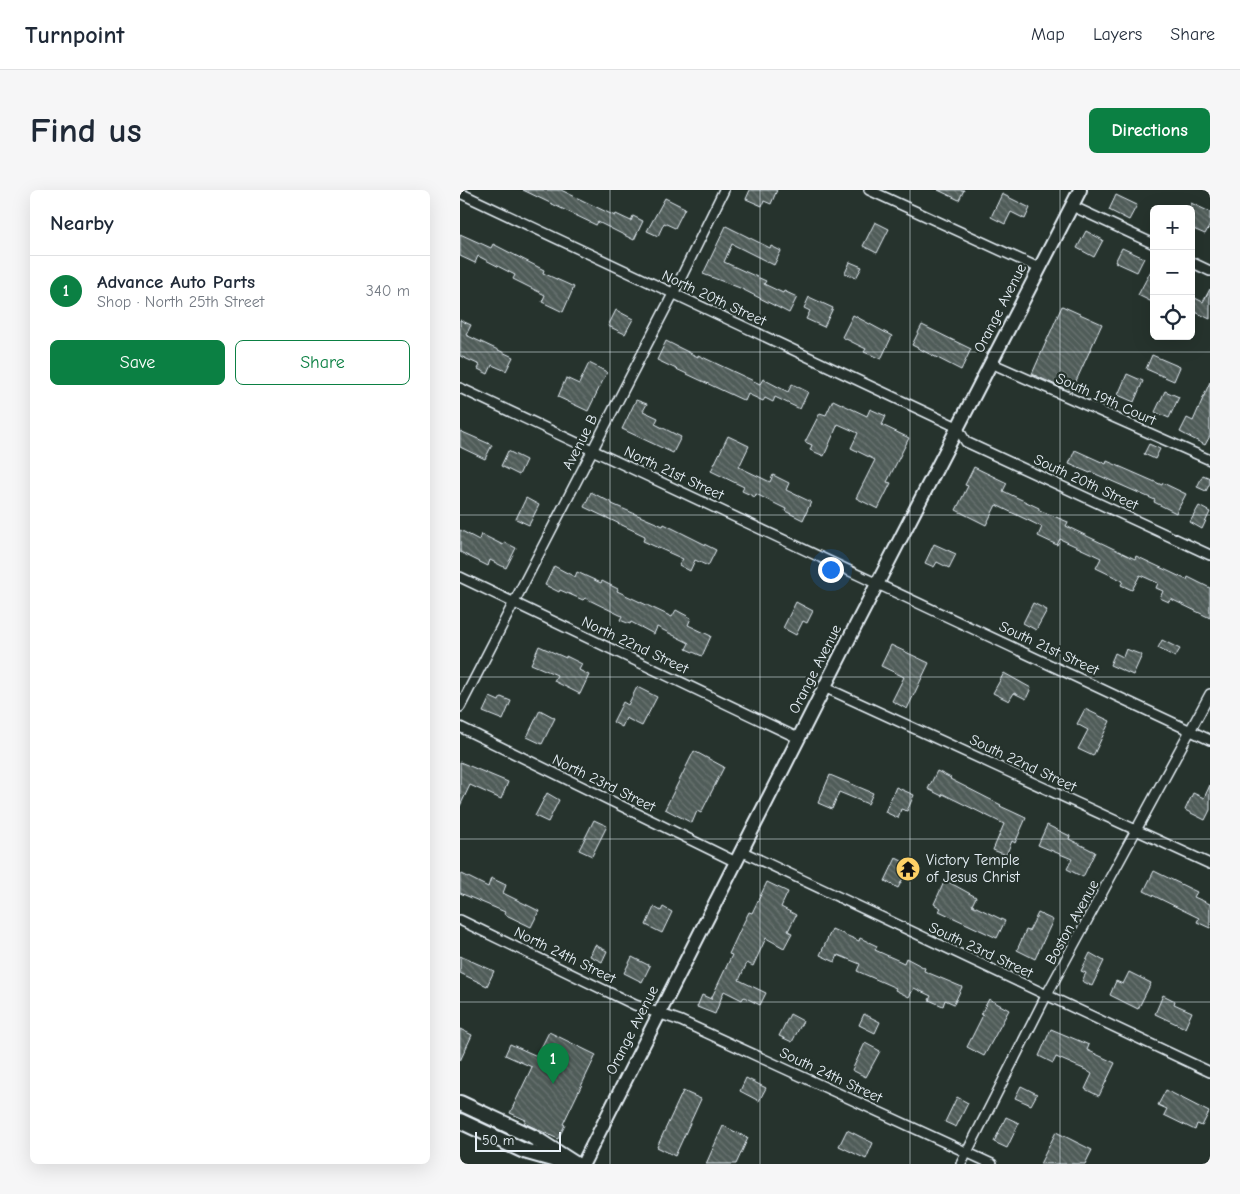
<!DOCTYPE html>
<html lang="en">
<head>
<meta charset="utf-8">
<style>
  :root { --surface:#fff; --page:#f6f6f7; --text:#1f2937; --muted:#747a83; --line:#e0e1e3; --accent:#0b8043 }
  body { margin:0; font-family:"Comic Neue",sans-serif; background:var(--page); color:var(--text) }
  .controls { position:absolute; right:15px; top:15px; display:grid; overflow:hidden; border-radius:8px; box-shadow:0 5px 20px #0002 }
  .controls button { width:45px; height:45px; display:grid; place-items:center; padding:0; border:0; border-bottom:1px solid var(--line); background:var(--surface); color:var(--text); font:25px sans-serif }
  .scale { position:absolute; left:15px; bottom:12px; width:86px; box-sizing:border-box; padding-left:5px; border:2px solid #e8f1f8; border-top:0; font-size:14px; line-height:18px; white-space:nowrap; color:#e8f1f8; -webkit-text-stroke:4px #26332d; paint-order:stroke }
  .you { position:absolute; left:370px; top:379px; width:18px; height:18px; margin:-12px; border:4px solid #fff; border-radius:50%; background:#1a73e8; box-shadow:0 0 0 8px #1a73e833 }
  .badge { display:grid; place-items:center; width:32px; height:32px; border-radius:50%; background:var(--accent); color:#fff; font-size:16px; font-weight:700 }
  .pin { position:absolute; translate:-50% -41px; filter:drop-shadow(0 1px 2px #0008) }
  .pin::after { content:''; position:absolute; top:26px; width:18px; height:15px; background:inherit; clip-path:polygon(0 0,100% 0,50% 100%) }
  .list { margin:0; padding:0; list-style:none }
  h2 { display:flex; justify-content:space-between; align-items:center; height:65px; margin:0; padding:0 20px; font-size:21px }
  h2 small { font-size:16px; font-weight:400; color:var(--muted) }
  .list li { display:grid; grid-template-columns:32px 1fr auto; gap:15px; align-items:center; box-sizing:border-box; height:70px; padding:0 20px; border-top:1px solid var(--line) }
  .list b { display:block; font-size:19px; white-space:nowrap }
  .list p { margin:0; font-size:16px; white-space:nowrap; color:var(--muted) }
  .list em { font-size:16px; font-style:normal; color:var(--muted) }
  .actions { display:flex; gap:10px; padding:15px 20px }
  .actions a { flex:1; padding:11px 0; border:1px solid var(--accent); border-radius:8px; text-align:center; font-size:18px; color:var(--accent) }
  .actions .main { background:var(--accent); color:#fff }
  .icon { flex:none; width:28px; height:28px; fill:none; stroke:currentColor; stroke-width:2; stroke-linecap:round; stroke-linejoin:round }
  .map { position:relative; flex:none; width:750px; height:974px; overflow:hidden; border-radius:8px }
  header { display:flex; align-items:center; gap:30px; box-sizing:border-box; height:70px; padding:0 25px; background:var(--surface); border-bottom:1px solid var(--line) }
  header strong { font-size:24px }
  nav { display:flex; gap:28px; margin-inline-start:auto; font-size:18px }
  .intro { display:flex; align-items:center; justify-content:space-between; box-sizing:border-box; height:120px; padding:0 30px }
  h1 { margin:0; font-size:35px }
  .button { padding:12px 22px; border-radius:8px; background:var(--accent); color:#fff; font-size:18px; font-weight:700 }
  main { display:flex; gap:30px; padding:0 30px }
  aside { flex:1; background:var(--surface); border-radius:8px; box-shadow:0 5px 20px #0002 }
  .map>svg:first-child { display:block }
  .building { fill:url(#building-back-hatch); stroke:#e8f1f8 }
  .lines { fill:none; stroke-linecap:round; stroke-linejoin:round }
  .minor-casing { stroke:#e8f1f8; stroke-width:12 }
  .secondary-casing { stroke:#e8f1f8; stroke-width:16 }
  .primary-casing { stroke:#e8f1f8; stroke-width:18 }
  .minor { stroke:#26332d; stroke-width:9 }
  .secondary { stroke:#26332d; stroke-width:12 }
  .primary { stroke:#26332d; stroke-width:14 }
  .grid { fill:none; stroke:#e8f1f8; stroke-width:1; stroke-opacity:0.55 }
  .labels { text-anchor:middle; stroke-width:4.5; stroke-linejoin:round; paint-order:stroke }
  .street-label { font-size:15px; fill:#e8f1f8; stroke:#26332d }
  .poi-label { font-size:15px; fill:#e8f1f8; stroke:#26332d; text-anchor:start }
</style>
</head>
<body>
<header>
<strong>Turnpoint</strong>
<nav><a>Map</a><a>Layers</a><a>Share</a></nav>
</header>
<div class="intro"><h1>Find us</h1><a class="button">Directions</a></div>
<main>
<aside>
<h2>Nearby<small></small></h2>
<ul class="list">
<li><span class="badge">1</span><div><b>Advance Auto Parts</b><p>Shop · North 25th Street</p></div><em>340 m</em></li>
</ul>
<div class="actions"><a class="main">Save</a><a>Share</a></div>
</aside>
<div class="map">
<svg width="750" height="974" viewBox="0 0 750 974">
  <defs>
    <pattern id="building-back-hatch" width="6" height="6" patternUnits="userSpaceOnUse" patternTransform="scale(1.25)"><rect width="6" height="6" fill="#505c59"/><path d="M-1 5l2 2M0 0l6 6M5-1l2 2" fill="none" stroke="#697472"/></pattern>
  </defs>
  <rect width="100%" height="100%" fill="#26332d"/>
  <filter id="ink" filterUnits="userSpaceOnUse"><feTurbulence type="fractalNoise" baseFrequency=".02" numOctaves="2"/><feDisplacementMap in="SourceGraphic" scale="10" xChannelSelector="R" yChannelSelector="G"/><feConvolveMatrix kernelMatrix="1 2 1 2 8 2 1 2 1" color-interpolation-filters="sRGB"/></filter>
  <g filter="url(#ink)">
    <g class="building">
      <path d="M63 0H101L155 26 156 24 171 31 173 26 183 31 174 50 138 32 136 35Z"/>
      <path d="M290 0H317L311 14 304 11 302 16 286 9Z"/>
      <path d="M478 0H504L499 10Z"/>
      <path d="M542 4 570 18 565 29 551 22 545 34 531 27Z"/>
      <path d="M656 5 677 15 669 30 649 20Z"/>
      <path d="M205 8 225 18 215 38 204 33 198 46 187 41Z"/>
      <path d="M731 13 750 22V35L745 44 731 38Z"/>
      <path d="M415 32 429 39 417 63 403 56Z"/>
      <path d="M266 36 310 58 311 56 321 61 314 75 272 54 264 72 306 91 304 94 323 103 324 101 337 107 329 123 280 98 243 84Z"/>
      <path d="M626 41 643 50 634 67 617 58Z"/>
      <path d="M0 44 31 58 33 54 84 80 83 83 114 97 103 122 82 112 85 105 53 89 55 85 18 66 15 73 0 66Z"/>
      <path d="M662 58 684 68 677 82 655 72Z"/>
      <path d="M390 72 402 77 396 88 385 83Z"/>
      <path d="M694 75V113L678 105Z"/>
      <path d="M750 99V129L731 120V106L743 112Z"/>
      <path d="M349 107 373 118 364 137 346 129 350 121 344 118Z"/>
      <path d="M602 116 642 134 611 202 572 184Z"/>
      <path d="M156 120 173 129 165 144 148 136Z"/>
      <path d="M393 125 432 146 421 169 404 162 406 159 382 147Z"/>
      <path d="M0 130 11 135 6 145 53 167 46 181 32 175 28 184 18 179 20 175 0 166Z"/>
      <path d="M462 135 511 159 501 180 452 155Z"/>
      <path d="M206 151 238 167V165L300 194 303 189 328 202 332 194 348 202 340 219 315 207 313 212 305 208 303 211 288 204 285 211 197 170Z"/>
      <path d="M692 165 720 177 714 191 686 179Z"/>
      <path d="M129 173 147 182 128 221 98 207 106 188 119 194Z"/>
      <path d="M667 184 683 191 674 212 658 205Z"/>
      <path d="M750 192V246L745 255 720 242 727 228 733 231Z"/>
      <path d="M705 201 719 207 709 228 695 222Z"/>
      <path d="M176 210 187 214 183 221 198 228 195 234 221 247 213 263 162 239Z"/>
      <path d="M373 210 407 226 410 219 426 226 422 235 449 248 427 292 431 293 418 319 396 308 415 270 391 258 398 243 378 234 364 266 350 260 352 255 345 252 360 223 366 225Z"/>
      <path d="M0 241 32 255 25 269 0 257Z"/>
      <path d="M268 246 289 256 279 277 310 292 313 285 329 293 326 300 351 312 343 330 325 321 326 319 296 304 295 307 282 301 284 297 251 281Z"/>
      <path d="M689 254 700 259 695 269 684 264Z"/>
      <path d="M615 260 646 274 647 271 702 295 703 293 726 304 716 323 694 312 695 310 631 282 630 283 609 274Z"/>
      <path d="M48 261 66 270 59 285 41 276Z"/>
      <path d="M514 277 547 293 543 301 579 318V320L608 332 606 336 675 369 676 366 727 390 728 387 750 398V428L711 409 709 412 700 408 703 401 696 398 698 393 680 385 672 400 661 395 663 391 636 378 641 368 600 349 597 355 578 346 582 337 536 315 526 335 496 320 508 296 505 295Z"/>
      <path d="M743 285 750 288V293L746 301 737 297Z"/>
      <path d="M131 302 152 313V314L203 336 204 334 256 360 248 376 235 370 230 381 219 375 223 369 183 351 185 346 124 317Z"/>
      <path d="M66 308 79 315 69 335 56 329Z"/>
      <path d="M739 316 750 322 742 339 730 332Z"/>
      <path d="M0 340 19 350 21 344 43 355 44 352 56 358 46 378 30 370 28 376 0 362Z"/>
      <path d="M474 354 496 364 489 378 477 372 474 377 465 373Z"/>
      <path d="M94 376 115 387 117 382 141 393 142 391 158 399 157 401 212 427 216 420 231 428 228 435 251 446 242 466 226 459 229 453 197 437 194 444 171 432 170 434 160 430 162 426 125 408 123 410 100 400 99 402 85 395Z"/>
      <path d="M336 412 353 421 347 433 343 431 336 445 323 438Z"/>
      <path d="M573 413 587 420 576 440 563 433Z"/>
      <path d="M702 450 720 459 715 467 698 458Z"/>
      <path d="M431 455 469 473 447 519 432 511 444 487 421 476Z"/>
      <path d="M79 456 106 468V466L122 474 119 480 129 485 120 504 94 491 97 485 71 474Z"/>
      <path d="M666 459 682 465 673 485 650 475 655 463 663 467Z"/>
      <path d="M544 483 571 498 566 509 554 503 549 511 533 503Z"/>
      <path d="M177 497 197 507 182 536 166 528 162 537 153 532 163 512 168 515Z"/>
      <path d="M30 507 39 511 41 507 51 511 43 530 23 522Z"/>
      <path d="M625 519 650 531 633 566 618 559 628 540 617 534Z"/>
      <path d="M80 520 95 528 82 554 67 547Z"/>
      <path d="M234 561 264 577 241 623 237 621 232 633 205 619Z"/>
      <path d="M0 572 48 592 41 609 10 595 0 616Z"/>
      <path d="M477 581 491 588 490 589 541 615 540 616 566 628 555 653 552 651 546 665 533 660 544 634 483 604 482 606 468 599Z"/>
      <path d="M370 585 413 603 408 614 379 602 372 619 358 613Z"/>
      <path d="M750 595V620L745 630 725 620 733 603 744 608Z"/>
      <path d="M436 597 454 605 447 621 441 619 438 628 425 622Z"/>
      <path d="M87 603 99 610 88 632 75 626Z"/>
      <path d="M134 630 147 636 132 666 119 660Z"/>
      <path d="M587 635 610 646 609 649 635 662 623 687 607 679 612 669 578 655Z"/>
      <path d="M436 668 450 675 438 698 425 691Z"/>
      <path d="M694 681 737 702 734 707 750 714V738L737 732 739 728 684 701Z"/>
      <path d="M0 683 28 697 31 688 46 695 43 703 79 721 71 737 44 724 45 722 0 703Z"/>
      <path d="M485 690 516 707 512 715 545 731 537 748 479 721 481 718 474 714Z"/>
      <path d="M307 692 328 702 321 717 336 725 328 741 332 743 324 758 306 748 293 776 287 773 279 790 306 803 300 815 284 807 282 810 264 801 255 824 237 817 242 805 251 809 272 765 269 764 282 736 289 722 292 723Z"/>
      <path d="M194 717 201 721 203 717 212 722 202 743 186 735Z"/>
      <path d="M578 723 593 730 575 769 557 760 566 740 569 741Z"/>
      <path d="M372 739 399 751 400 748 417 756 415 760 444 773 446 768 465 778 464 781 502 797 494 814 485 810 483 816 469 810 471 806 454 798 449 807 435 800 436 798 397 781 400 774 378 765 375 772 360 765Z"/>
      <path d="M135 755 147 761 142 772 130 766Z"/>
      <path d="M630 763 644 771 632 796 622 791 626 783 621 781Z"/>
      <path d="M0 766 34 781 27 796 0 783Z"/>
      <path d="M172 767 190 776 182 792 164 783Z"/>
      <path d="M669 782 691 793 678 819 650 805 656 791 663 794Z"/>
      <path d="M703 805 715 811 714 814 732 822 725 838 695 824Z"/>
      <path d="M529 809 549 820 524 866 507 857 523 825 521 824Z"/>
      <path d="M330 824 343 831 332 852 319 846Z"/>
      <path d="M404 824 420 832 415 843 399 835Z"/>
      <path d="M0 839 12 845 0 871Z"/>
      <path d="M591 839 629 855 627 860 655 873 639 906 625 899 632 884 626 880 596 867 593 873 579 866Z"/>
      <path d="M89 842 136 865 103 934 105 935 98 949 64 933 66 930 50 923 72 877 45 865 50 854 77 866Z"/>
      <path d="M405 853 420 861 406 887 392 880Z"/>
      <path d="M286 888 306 898 299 911 280 901Z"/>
      <path d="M561 896 577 904 571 915 555 908Z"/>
      <path d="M706 900 749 922 742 936 737 934 735 940 704 925 707 919 698 915Z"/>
      <path d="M223 901 241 909 215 966 197 957Z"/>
      <path d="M497 907 508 913 496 937 485 932Z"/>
      <path d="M546 927 559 933 547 958 534 952Z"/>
      <path d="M263 936 288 948 276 974H246Z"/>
      <path d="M387 940 413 953 406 969 379 956Z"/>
      <path d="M596 942 632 960 625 974H580Z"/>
    </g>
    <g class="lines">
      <defs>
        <g id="minor">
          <path d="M409 0 579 78"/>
          <path d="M0 3 497 237 506 252 750 365"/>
          <path d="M612 16 694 54"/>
          <path d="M731 72 750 81"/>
          <path d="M531 173 750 270"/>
          <path d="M0 198 750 550"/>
          <path d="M0 387 338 548"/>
          <path d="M364 497 750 674"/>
          <path d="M0 517 213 104 264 0"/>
          <path d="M0 537 276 672"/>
          <path d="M281 661 750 882"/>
          <path d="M0 730 175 815 221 831 532 974"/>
          <path d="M501 974 586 806 750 504"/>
        </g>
        <path id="secondary" d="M123 974 396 435 620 0"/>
        <g id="primary">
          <path d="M0 913 73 947 115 974"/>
          <path d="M0 931 64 961 106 973"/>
        </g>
      </defs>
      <use href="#minor" class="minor-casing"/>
      <use href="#secondary" class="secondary-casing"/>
      <use href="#primary" class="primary-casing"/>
      <use href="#minor" class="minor"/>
      <use href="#secondary" class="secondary"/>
      <use href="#primary" class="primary"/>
    </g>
  </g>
  <path class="grid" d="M150 0V974M300 0V974M450 0V974M600 0V974M0 162H750M0 325H750M0 487H750M0 649H750M0 812H750"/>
  <defs>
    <symbol id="temple-disc" viewBox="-11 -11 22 22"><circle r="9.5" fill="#ffd166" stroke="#26332d"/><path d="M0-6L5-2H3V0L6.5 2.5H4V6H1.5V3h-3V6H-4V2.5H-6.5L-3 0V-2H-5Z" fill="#111"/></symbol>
  </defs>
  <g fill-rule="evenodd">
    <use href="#temple-disc" x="434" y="665" width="28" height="28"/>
  </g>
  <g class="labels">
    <g class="street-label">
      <text transform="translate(254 108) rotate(25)" y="5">North 20th Street</text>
      <text transform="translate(540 118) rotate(-63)" y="5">Orange Avenue</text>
      <text transform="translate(646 209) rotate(24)" y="5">South 19th Court</text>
      <text transform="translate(120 252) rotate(-63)" y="5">Avenue B</text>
      <text transform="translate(214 283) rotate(25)" y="5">North 21st Street</text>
      <text transform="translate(626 292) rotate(25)" y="5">South 20th Street</text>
      <text transform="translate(175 455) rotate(25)" y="5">North 22nd Street</text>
      <text transform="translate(589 458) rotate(25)" y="5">South 21st Street</text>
      <text transform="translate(355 479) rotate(-63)" y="5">Orange Avenue</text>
      <text transform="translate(563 573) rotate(25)" y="5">South 22nd Street</text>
      <text transform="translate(144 593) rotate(26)" y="5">North 23rd Street</text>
      <text transform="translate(612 732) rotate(-61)" y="5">Boston Avenue</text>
      <text transform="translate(521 760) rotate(25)" y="5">South 23rd Street</text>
      <text transform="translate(105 765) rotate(26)" y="5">North 24th Street</text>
      <text transform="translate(172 840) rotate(-63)" y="5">Orange Avenue</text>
      <text transform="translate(371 885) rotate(25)" y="5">South 24th Street</text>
    </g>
    <g class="poi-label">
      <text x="466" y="675">Victory Temple<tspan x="466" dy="17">of Jesus Christ</tspan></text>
    </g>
  </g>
</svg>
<div class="controls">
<button>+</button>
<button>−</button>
<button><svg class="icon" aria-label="locate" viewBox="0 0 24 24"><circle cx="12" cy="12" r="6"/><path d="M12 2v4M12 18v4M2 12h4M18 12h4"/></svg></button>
</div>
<div class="scale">50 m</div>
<div class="you"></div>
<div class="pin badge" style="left:93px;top:894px">1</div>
</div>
</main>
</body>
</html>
